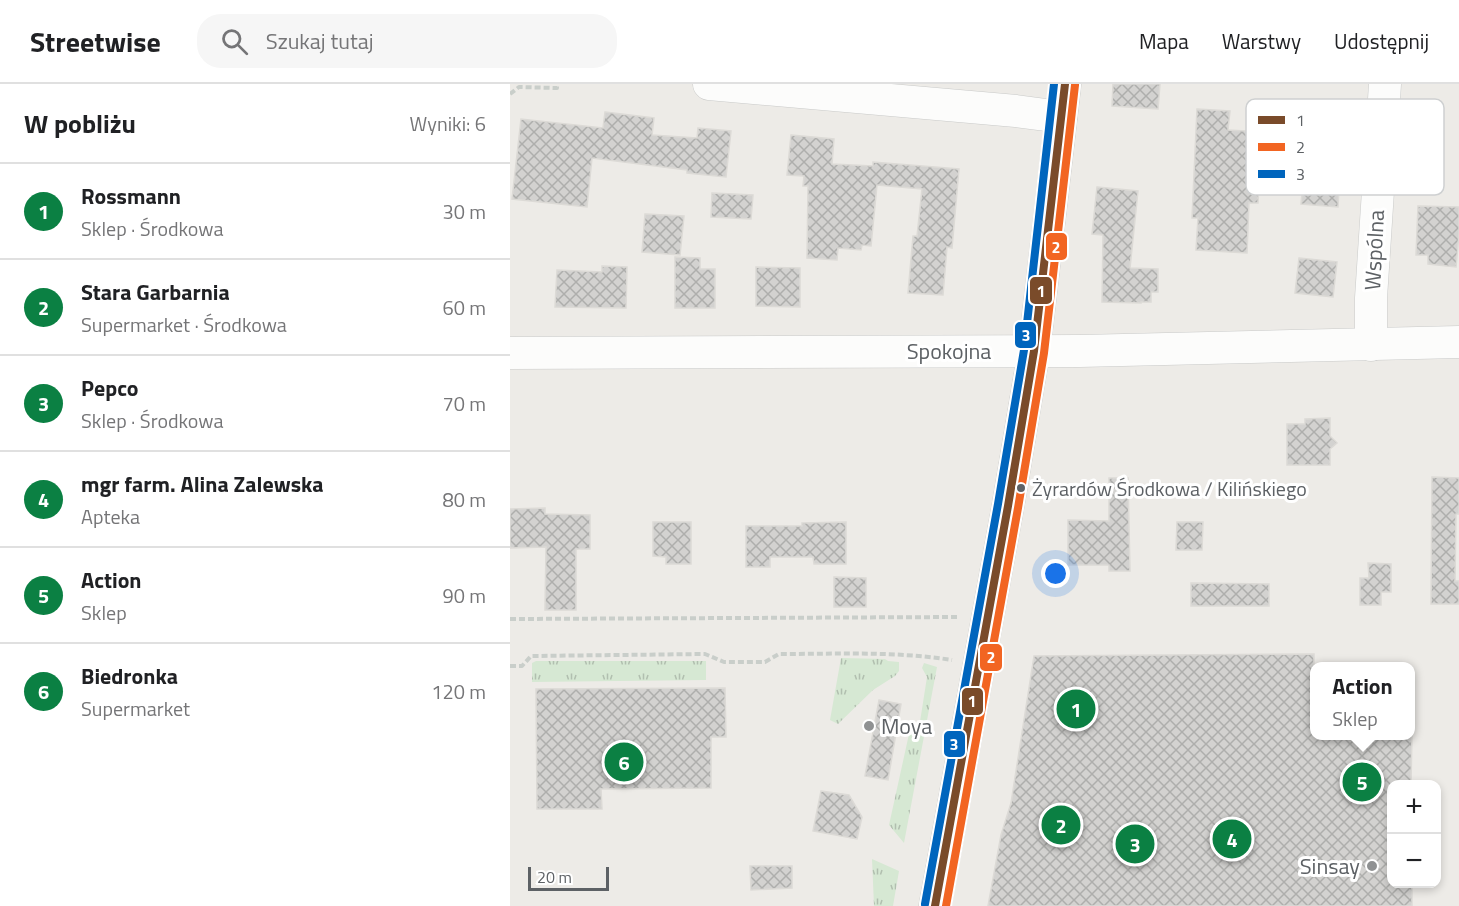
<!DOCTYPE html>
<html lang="pl">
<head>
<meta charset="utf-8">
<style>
  :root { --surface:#fff; --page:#f6f6f6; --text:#202124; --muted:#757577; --line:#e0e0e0; --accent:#0b8043 }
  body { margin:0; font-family:"Titillium Web",sans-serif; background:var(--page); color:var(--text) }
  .controls { position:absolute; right:18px; bottom:18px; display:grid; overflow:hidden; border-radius:12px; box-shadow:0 3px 9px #0003 }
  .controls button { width:54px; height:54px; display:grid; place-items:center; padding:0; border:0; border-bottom:2px solid var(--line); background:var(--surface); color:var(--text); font:30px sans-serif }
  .scale { position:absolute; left:18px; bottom:15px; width:81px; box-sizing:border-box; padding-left:6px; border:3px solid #5d6165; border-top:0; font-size:16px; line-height:21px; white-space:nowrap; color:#5d6165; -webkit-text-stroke:4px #fff; paint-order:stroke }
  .you { position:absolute; left:546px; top:490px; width:21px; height:21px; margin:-15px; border:4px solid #fff; border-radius:50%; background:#1a73e8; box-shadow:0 0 0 9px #1a73e833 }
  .badge { display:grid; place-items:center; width:39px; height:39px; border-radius:50%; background:var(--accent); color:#fff; font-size:20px; font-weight:700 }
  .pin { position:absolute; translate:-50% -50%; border:3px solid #fff; box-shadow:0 2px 6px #0006 }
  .popup { position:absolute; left:800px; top:578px; width:105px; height:78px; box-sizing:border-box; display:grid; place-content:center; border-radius:12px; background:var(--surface); filter:drop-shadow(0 2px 4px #0005); font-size:20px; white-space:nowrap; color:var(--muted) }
  .popup b { font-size:22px; color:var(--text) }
  .popup::after { content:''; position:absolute; left:50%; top:100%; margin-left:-12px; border:12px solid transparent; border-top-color:var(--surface) }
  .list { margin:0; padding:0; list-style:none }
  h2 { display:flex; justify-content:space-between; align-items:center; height:78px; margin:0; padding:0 24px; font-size:26px }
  h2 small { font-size:20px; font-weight:400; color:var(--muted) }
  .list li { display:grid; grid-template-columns:39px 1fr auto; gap:18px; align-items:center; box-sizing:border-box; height:96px; padding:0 24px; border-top:2px solid var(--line) }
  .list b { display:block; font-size:22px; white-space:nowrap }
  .list p { margin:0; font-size:20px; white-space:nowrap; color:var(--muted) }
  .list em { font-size:20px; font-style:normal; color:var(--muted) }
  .icon { flex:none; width:33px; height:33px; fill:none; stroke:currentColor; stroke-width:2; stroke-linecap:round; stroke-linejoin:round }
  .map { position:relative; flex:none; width:949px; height:822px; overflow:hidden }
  header { display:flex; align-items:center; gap:36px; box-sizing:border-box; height:84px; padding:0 30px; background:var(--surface); border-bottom:2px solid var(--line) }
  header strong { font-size:28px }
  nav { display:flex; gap:33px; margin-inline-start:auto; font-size:21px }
  .search { width:420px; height:54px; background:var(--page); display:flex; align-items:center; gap:15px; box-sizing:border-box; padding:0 21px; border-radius:24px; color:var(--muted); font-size:22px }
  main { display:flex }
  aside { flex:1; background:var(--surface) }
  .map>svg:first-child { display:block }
  .grass { fill:url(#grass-tufts) }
  .building { fill:url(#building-cross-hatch); stroke:#dcdad6; stroke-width:1.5 }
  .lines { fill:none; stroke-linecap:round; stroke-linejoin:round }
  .street-casing { stroke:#c9cac9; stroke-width:33 }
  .path { stroke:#c9ceca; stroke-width:4; stroke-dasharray:6 3; stroke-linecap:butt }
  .street { stroke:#fcfcfb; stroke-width:32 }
  .bus-1-casing { stroke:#fff; stroke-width:12 }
  .bus-2-casing { stroke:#fff; stroke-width:12 }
  .bus-3-casing { stroke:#fff; stroke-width:12 }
  .bus-1 { stroke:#7a4b2a; stroke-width:8 }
  .bus-2 { stroke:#f26522; stroke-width:8 }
  .bus-3 { stroke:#0065bd; stroke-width:8 }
  .bus-dot { fill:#5d6165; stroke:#fff; stroke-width:2 }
  .poi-dot { fill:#8f9192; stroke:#fff; stroke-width:2 }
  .labels { text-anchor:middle; stroke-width:6; stroke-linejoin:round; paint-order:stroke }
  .bus-label { font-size:20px; fill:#5d6165; stroke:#fff; text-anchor:start }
  .street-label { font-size:22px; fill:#5d6165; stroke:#fff }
  .poi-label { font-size:22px; fill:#5d6165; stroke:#fff; text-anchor:start }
  .key { fill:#fff; stroke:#ced0d1; stroke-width:1.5 }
  .key-label { font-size:16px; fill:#5d6165 }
  .line-badge { stroke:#fff; stroke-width:2 }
  .badge-label { font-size:16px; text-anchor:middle; font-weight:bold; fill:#fff }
</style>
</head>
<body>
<header>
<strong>Streetwise</strong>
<div class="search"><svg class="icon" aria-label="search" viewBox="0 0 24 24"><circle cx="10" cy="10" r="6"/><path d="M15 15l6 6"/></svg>Szukaj tutaj</div>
<nav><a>Mapa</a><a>Warstwy</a><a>Udostępnij</a></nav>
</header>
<main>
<aside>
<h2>W pobliżu<small>Wyniki: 6</small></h2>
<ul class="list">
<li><span class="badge">1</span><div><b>Rossmann</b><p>Sklep · Środkowa</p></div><em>30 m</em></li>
<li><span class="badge">2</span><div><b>Stara Garbarnia</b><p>Supermarket · Środkowa</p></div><em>60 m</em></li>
<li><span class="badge">3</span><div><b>Pepco</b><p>Sklep · Środkowa</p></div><em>70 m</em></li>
<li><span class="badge">4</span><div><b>mgr farm. Alina Zalewska</b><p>Apteka</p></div><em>80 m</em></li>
<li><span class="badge">5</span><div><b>Action</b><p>Sklep</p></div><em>90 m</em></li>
<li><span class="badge">6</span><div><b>Biedronka</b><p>Supermarket</p></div><em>120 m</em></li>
</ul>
</aside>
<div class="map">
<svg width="949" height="822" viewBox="0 0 949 822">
  <defs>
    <pattern id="grass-tufts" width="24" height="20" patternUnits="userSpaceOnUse" patternTransform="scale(1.5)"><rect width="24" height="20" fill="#d6e8d3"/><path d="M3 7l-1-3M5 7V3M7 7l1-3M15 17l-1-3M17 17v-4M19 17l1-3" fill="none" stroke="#b1bfaf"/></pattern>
    <pattern id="building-cross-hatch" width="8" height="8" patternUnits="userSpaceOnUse" patternTransform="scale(1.5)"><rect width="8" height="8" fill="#d3d2d0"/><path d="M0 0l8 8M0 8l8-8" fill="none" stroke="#aeaeac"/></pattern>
  </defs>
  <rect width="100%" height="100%" fill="#edebe7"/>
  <g class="grass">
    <path d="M331 574 375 575 378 577 389 578V587L385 592 363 606 328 640 320 636Z"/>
    <path d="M26 577H196V596L22 598V579Z"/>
    <path d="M414 579 427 583 394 759 379 741 399 650 409 644 417 593 412 584Z"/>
    <path d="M362 775 389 787 383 822H364Z"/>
  </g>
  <g class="building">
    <path d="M603 0H650L648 25 602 22Z"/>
    <path d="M687 25 720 27 718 46 753 48 752 79H750L748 119H739L737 169 686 166 688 134H682Z"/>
    <path d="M95 28 144 34 142 51 187 54 188 44 221 47 216 93 177 89V86L82 74 77 123 2 115 11 35 93 44Z"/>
    <path d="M281 51 324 55 322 80 363 82V78L449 85 442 164 437 163 433 211 398 209 403 152H407L412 105 367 101 361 162 352 161 351 166 328 164 327 176 297 174 298 102H293L294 92 277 91Z"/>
    <path d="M794 84 830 86 828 123 791 120Z"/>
    <path d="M587 103 628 107 620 184 648 185V208H641V218H631V219L592 218 593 151 582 150Z"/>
    <path d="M202 109 243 111 241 135 201 133Z"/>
    <path d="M908 122 949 123V150L946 183 918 180V171H906Z"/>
    <path d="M135 130 174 132 170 171 132 168Z"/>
    <path d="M165 173 190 174V185H205V224H165Z"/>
    <path d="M789 174 827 178 823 213 785 209Z"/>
    <path d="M92 182 117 183 116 224 45 223 47 186 92 188Z"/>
    <path d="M246 183 290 184V223L246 222Z"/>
    <path d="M820 334V352L827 359 820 365V381H777V340H795V335Z"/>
    <path d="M922 393 949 394V430H946L945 497H949V520H921Z"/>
    <path d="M599 394H618L620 487H599V481H558V436L599 437Z"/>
    <path d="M35 424V430L80 431V465H66V526H35L36 463 0 464V425Z"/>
    <path d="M143 438H181V480H156V473L143 472Z"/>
    <path d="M336 438V480H304L303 473H260V483H236V442H292V439Z"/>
    <path d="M667 438H693L692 466H666Z"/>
    <path d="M858 479 881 480V508H871V521H850V494H859Z"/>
    <path d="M324 493 356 494V523H324Z"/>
    <path d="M681 499 759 500V522H681Z"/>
    <path d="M804 570V651H902L901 700H882V800H902V822H478L491 751 501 719 524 572Z"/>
    <path d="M215 604 216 653H201V704L91 705 92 725H27L26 605Z"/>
    <path d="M369 616 391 620 378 696 355 692Z"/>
    <path d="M311 707 339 711 352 733 347 755 303 747Z"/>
    <path d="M240 782H282V804L241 806Z"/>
  </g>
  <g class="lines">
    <defs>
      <g id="street">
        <path d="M199 0 506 27 551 33"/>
        <path d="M861 261V214L875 0"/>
        <path d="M0 269 570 267 949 258"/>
        <path d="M425 822 498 422 524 267 555 0"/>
      </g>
    </defs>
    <use href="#street" class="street-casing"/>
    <g class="path">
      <path d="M0 10 9 3 47 4V0"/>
      <path d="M0 535 450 533"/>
      <path d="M0 582H12L21 572 195 570 214 578H255L269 570C327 570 384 567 442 576"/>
    </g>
    <use href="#street" class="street"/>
    <defs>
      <path id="bus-1" d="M425 822 498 422 524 267 555 0"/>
      <path id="bus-2" d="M436 822 508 424 534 269 565 1"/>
      <path id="bus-3" d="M415 820 488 420 514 266 544 0"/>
    </defs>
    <use href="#bus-1" class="bus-1-casing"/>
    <use href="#bus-2" class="bus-2-casing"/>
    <use href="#bus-3" class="bus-3-casing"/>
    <use href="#bus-1" class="bus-1"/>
    <use href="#bus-2" class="bus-2"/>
    <use href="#bus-3" class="bus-3"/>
  </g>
  <circle class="bus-dot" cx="511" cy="404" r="5"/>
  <g class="poi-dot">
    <circle cx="359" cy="642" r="6"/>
    <circle cx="862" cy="782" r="6"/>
  </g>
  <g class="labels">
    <g class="bus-label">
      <text x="522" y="412">Żyrardów Środkowa / Kilińskiego</text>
    </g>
    <g class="street-label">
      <text transform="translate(864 166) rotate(-87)" y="8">Wspólna</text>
      <text x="439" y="275">Spokojna</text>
    </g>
    <g class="poi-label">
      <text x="371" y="650">Moya</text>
      <text x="850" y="790" text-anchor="end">Sinsay</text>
    </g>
  </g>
  <rect x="736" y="15" width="198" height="96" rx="9" class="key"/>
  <rect x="748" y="32" width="27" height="8" fill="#7a4b2a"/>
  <rect x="748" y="59" width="27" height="8" fill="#f26522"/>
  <rect x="748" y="86" width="27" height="8" fill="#0065bd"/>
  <g class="key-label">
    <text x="786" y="42">1</text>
    <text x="786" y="69">2</text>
    <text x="786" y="96">3</text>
  </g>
  <g class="line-badge">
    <rect x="535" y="148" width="23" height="29" rx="6" fill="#f26522"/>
    <rect x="519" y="192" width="24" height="29" rx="6" fill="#7a4b2a"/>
    <rect x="504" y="237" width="23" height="28" rx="6" fill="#0065bd"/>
    <rect x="469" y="559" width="24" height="29" rx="6" fill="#f26522"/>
    <rect x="451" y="603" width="23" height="29" rx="6" fill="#7a4b2a"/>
    <rect x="433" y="646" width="23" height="28" rx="6" fill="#0065bd"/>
  </g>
  <g class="badge-label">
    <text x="546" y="169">2</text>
    <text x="531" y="213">1</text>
    <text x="516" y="257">3</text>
    <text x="481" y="579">2</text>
    <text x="462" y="623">1</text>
    <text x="444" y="666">3</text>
  </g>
</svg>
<div class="controls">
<button>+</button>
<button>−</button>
</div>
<div class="scale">20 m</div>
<div class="you"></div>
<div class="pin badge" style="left:566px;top:625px">1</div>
<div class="pin badge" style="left:551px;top:741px">2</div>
<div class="pin badge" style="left:625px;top:760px">3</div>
<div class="pin badge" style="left:722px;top:755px">4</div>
<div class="pin badge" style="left:852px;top:698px">5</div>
<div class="popup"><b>Action</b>Sklep</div>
<div class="pin badge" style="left:114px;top:678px">6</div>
</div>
</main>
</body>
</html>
